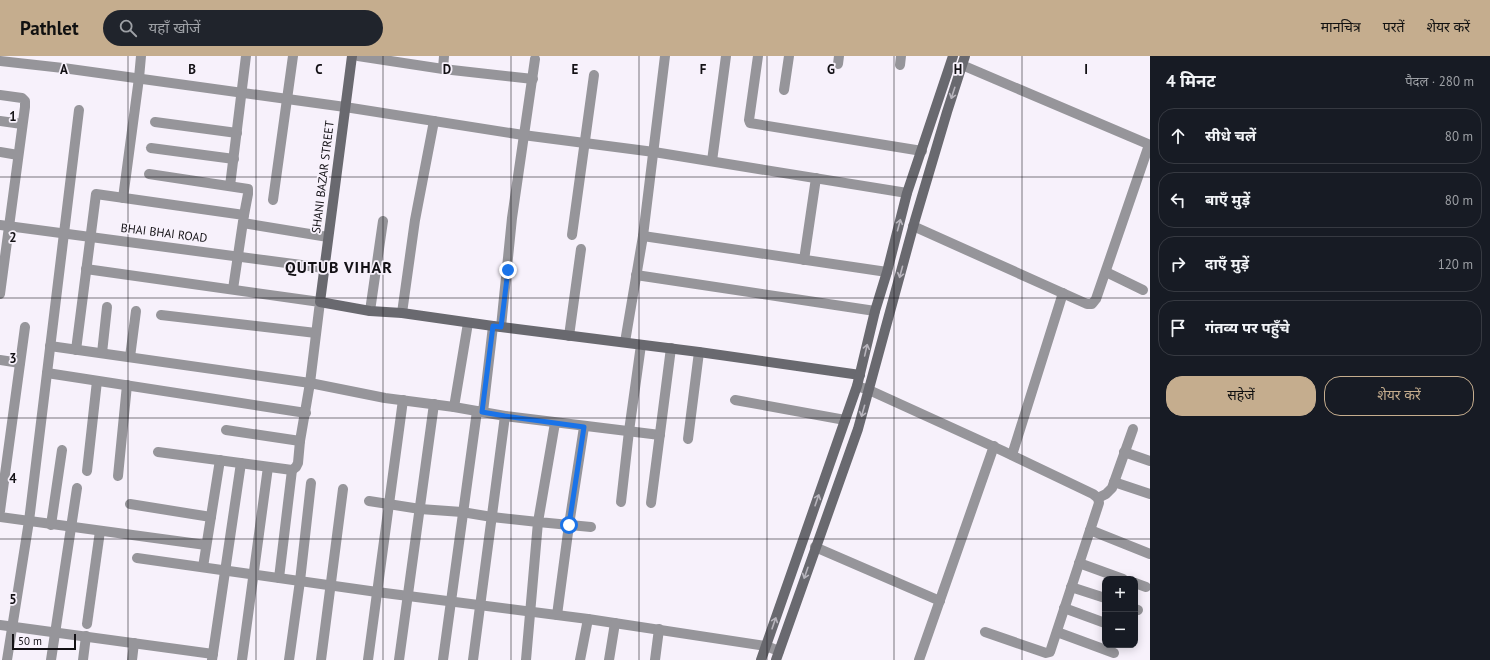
<!DOCTYPE html>
<html lang="hi">
<head>
<meta charset="utf-8">
<style>
  :root { --surface:#171b24; --page:#20242c; --text:#f1f3f6; --muted:#9ea1a6; --line:#363941; --accent:#c5ad8e }
  body { margin:0; font-family:"PT Sans","Noto Sans Devanagari",sans-serif; background:var(--page); color:var(--text) }
  .controls { position:absolute; right:12px; bottom:12px; display:grid; overflow:hidden; border-radius:8px; box-shadow:0 2px 10px #0003 }
  .controls button { width:36px; height:36px; display:grid; place-items:center; padding:0; border:0; border-bottom:1px solid var(--line); background:var(--surface); color:var(--text); font:20px sans-serif }
  .scale { position:absolute; left:12px; bottom:10px; width:64px; box-sizing:border-box; padding-left:4px; border:2px solid #131115; border-top:0; font-size:11px; line-height:14px; white-space:nowrap; color:#131115; -webkit-text-stroke:3px #f7f1fb; paint-order:stroke }
  .stop { position:absolute; width:12px; height:12px; margin:-9px; border:3px solid #1a73e8; border-radius:50%; background:#fff }
  .stop.end { background:#1a73e8; border-color:#fff; box-shadow:0 1px 4px #0008 }
  .list { margin:0; padding:0; list-style:none }
  h2 { display:flex; justify-content:space-between; align-items:center; height:52px; margin:0; padding:0 16px; font-size:17px }
  h2 small { font-size:13px; font-weight:400; color:var(--muted) }
  .list li { display:grid; grid-template-columns:26px 1fr auto; gap:12px; align-items:center; box-sizing:border-box; height:56px; margin:0 8px 8px; padding:0 8px; border:1px solid var(--line); border-radius:16px }
  .list b { display:block; font-size:15px; white-space:nowrap }
  .list em { font-size:13px; font-style:normal; color:var(--muted) }
  .actions { display:flex; gap:8px; padding:12px 16px }
  .actions a { flex:1; padding:9px 0; border:1px solid var(--accent); border-radius:16px; text-align:center; font-size:14px; color:var(--accent) }
  .actions .main { background:var(--accent); color:#111 }
  .icon { flex:none; width:22px; height:22px; fill:none; stroke:currentColor; stroke-width:2; stroke-linecap:round; stroke-linejoin:round }
  .map { position:relative; flex:none; width:1150px; height:604px; overflow:hidden }
  header { display:flex; align-items:center; gap:24px; box-sizing:border-box; height:56px; padding:0 20px; background:var(--accent); color:#111 }
  header strong { font-size:19px }
  nav { display:flex; gap:22px; margin-inline-start:auto; font-size:14px }
  .search { width:280px; height:36px; background:var(--page); display:flex; align-items:center; gap:10px; box-sizing:border-box; padding:0 14px; border-radius:22px; color:var(--muted); font-size:15px }
  main { display:flex }
  aside { flex:1; background:var(--surface) }
  .map>svg:first-child { display:block }
  .lines { fill:none; stroke-linecap:round; stroke-linejoin:round }
  .street { stroke:#96959a; stroke-width:10 }
  .secondary { stroke:#69696f; stroke-width:10 }
  .oneway { stroke:#b7b4bc }
  .route { stroke:#1a73e8; stroke-width:5 }
  .grid { fill:none; stroke:#131115; stroke-width:1; stroke-opacity:0.55 }
  .labels { text-anchor:middle; stroke-width:3.5; stroke-linejoin:round; paint-order:stroke }
  .street-label { font-size:12px; fill:#131115; stroke:#f7f1fb }
  .district-label { font-size:16px; font-weight:bold; letter-spacing:1px; fill:#131115; stroke:#f7f1fb }
  .grid-label { font-size:13px; text-anchor:middle; font-weight:bold; fill:#131115; stroke:#f7f1fb; stroke-width:3.5; stroke-linejoin:round; paint-order:stroke }
</style>
</head>
<body>
<header>
<strong>Pathlet</strong>
<div class="search"><svg class="icon" aria-label="search" viewBox="0 0 24 24"><circle cx="10" cy="10" r="6"/><path d="M15 15l6 6"/></svg>यहाँ खोजें</div>
<nav><a>मानचित्र</a><a>परतें</a><a>शेयर करें</a></nav>
</header>
<main>
<div class="map">
<svg width="1150" height="604" viewBox="0 0 1150 604">
  <rect width="100%" height="100%" fill="#f7f1fb"/>
  <g class="lines">
    <g class="street">
      <path d="M358 0 443 13 533 23"/>
      <path d="M758 0 749 64 750 67 922 95"/>
      <path d="M0 5 63 12 345 51 523 79 654 96 907 137"/>
      <path d="M838 8 839 0"/>
      <path d="M900 9 901 0"/>
      <path d="M962 9 1150 89"/>
      <path d="M443 13 444 0"/>
      <path d="M784 34 789 0"/>
      <path d="M0 39 22 42 25 45V51L0 238"/>
      <path d="M0 65 22 68"/>
      <path d="M155 66 237 77"/>
      <path d="M151 92 234 103"/>
      <path d="M0 96 18 99"/>
      <path d="M712 105 726 0"/>
      <path d="M149 118 248 133V138L244 159"/>
      <path d="M230 130 246 0"/>
      <path d="M123 142 139 22 141 0"/>
      <path d="M273 144 293 0"/>
      <path d="M243 167 328 181"/>
      <path d="M0 169 324 212"/>
      <path d="M913 170 1087 248H1092L1096 243 1149 89"/>
      <path d="M572 179 594 19"/>
      <path d="M643 180 887 216"/>
      <path d="M804 204 816 122"/>
      <path d="M86 213 320 246 310 327 300 385 298 407 296 411 292 414 158 396"/>
      <path d="M1106 216 1143 234"/>
      <path d="M636 219 875 255"/>
      <path d="M370 255 383 165"/>
      <path d="M402 257 415 164 434 65"/>
      <path d="M161 259 316 277"/>
      <path d="M501 271 512 162 535 3"/>
      <path d="M569 280 581 193"/>
      <path d="M625 286 643 180 665 0"/>
      <path d="M50 290 310 327 385 342 454 351 505 360 660 379"/>
      <path d="M76 294 96 138 244 159 233 233"/>
      <path d="M102 297 107 251"/>
      <path d="M130 301 136 255"/>
      <path d="M0 304 20 307"/>
      <path d="M47 317 306 357"/>
      <path d="M857 330 869 334 1003 395 1093 438 1098 442 1099 447 1050 596 1046 597 985 576"/>
      <path d="M735 344 845 364"/>
      <path d="M454 351 468 267"/>
      <path d="M483 356 493 270"/>
      <path d="M555 367 538 466 591 471"/>
      <path d="M226 374 300 385"/>
      <path d="M688 383 699 296"/>
      <path d="M1124 396 1150 405"/>
      <path d="M1012 399 1063 237"/>
      <path d="M87 415 97 325"/>
      <path d="M118 420 127 329"/>
      <path d="M1114 426 1150 438"/>
      <path d="M1098 442 1106 438 1112 432 1133 373"/>
      <path d="M369 445 420 453 462 456 492 461 538 466 526 604"/>
      <path d="M621 446 629 375 641 289"/>
      <path d="M651 447 671 292"/>
      <path d="M130 448 211 461"/>
      <path d="M0 455 25 271"/>
      <path d="M0 461 206 489"/>
      <path d="M51 469 62 394"/>
      <path d="M1090 474 1150 498"/>
      <path d="M815 491 940 545"/>
      <path d="M137 502 377 536 588 563 766 590 779 595"/>
      <path d="M1079 507 1123 523"/>
      <path d="M203 511 220 404"/>
      <path d="M279 522 292 414"/>
      <path d="M1135 527 1146 531"/>
      <path d="M1071 531 1105 542"/>
      <path d="M1064 552 1105 567"/>
      <path d="M1135 553 1138 554"/>
      <path d="M557 559 569 469 584 371"/>
      <path d="M87 568 100 475"/>
      <path d="M0 569 213 598"/>
      <path d="M1057 576 1114 597"/>
      <path d="M7 604 29 465 79 54"/>
      <path d="M51 604 77 432"/>
      <path d="M83 604 86 580"/>
      <path d="M132 604 134 587"/>
      <path d="M212 604 241 407"/>
      <path d="M242 604 268 411"/>
      <path d="M289 604 300 525 311 427"/>
      <path d="M321 604 343 433"/>
      <path d="M368 604 403 344"/>
      <path d="M399 604 434 348"/>
      <path d="M443 604 477 355"/>
      <path d="M473 604 505 360"/>
      <path d="M580 604 588 563"/>
      <path d="M609 604 615 567"/>
      <path d="M655 604 659 573"/>
      <path d="M919 604 994 390"/>
    </g>
    <g class="secondary">
      <path d="M352 0 320 246 370 255 402 257 493 270 699 296 860 319"/>
      <path d="M761 604 857 330 875 255 887 216 907 137 953 0"/>
      <path d="M776 604 858 373 915 164 947 56 965 0"/>
    </g>
  </g>
  <defs><path id="oneway-shaft" d="M-6 0H5M1.5-3L5.5 0L1.5 3" fill="none" stroke-width="1.6" stroke-linecap="round" stroke-linejoin="round"/></defs>
  <g class="oneway">
    <use href="#oneway-shaft" transform="translate(953 37) rotate(108)"/>
    <use href="#oneway-shaft" transform="translate(899 169) rotate(-75)"/>
    <use href="#oneway-shaft" transform="translate(901 216) rotate(105)"/>
    <use href="#oneway-shaft" transform="translate(866 294) rotate(-77)"/>
    <use href="#oneway-shaft" transform="translate(863 355) rotate(106)"/>
    <use href="#oneway-shaft" transform="translate(817 444) rotate(-71)"/>
    <use href="#oneway-shaft" transform="translate(806 517) rotate(109)"/>
    <use href="#oneway-shaft" transform="translate(774 567) rotate(-71)"/>
  </g>
  <g class="lines">
    <path class="route" d="M508 214 501 271 493 270 482 356 505 360 584 371 569 469"/>
  </g>
  <path class="grid" d="M128 0V604M256 0V604M383 0V604M511 0V604M639 0V604M767 0V604M894 0V604M1022 0V604M0 121H1150M0 242H1150M0 362H1150M0 483H1150"/>
  <g class="labels">
    <g class="street-label">
      <text transform="translate(323 121) rotate(-83)" y="4">SHANI BAZAR STREET</text>
      <text transform="translate(164 177) rotate(7)" y="4">BHAI BHAI ROAD</text>
    </g>
    <g class="district-label">
      <text x="339" y="217">QUTUB VIHAR</text>
    </g>
  </g>
  <g class="grid-label">
    <text x="64" y="18">A</text>
    <text x="192" y="18">B</text>
    <text x="319" y="18">C</text>
    <text x="447" y="18">D</text>
    <text x="575" y="18">E</text>
    <text x="703" y="18">F</text>
    <text x="831" y="18">G</text>
    <text x="958" y="18">H</text>
    <text x="1086" y="18">I</text>
    <text x="13" y="65">1</text>
    <text x="13" y="186">2</text>
    <text x="13" y="307">3</text>
    <text x="13" y="427">4</text>
    <text x="13" y="548">5</text>
  </g>
</svg>
<div class="controls">
<button>+</button>
<button>−</button>
</div>
<div class="scale">50 m</div>
<div class="stop" style="left:569px;top:469px"></div>
<div class="stop end" style="left:508px;top:214px"></div>
</div>
<aside>
<h2>4 मिनट<small>पैदल · 280 m</small></h2>
<ul class="list">
<li><svg class="icon" aria-label="ahead" viewBox="0 0 24 24"><path d="M12 20V5M6 11l6-6 6 6"/></svg><div><b>सीधे चलें</b></div><em>80 m</em></li>
<li><svg class="icon" aria-label="left" viewBox="0 0 24 24"><path d="M17 20v-9H6M10 6l-5 5 5 5"/></svg><div><b>बाएँ मुड़ें</b></div><em>80 m</em></li>
<li><svg class="icon" aria-label="right" viewBox="0 0 24 24"><path d="M7 20v-9h11M14 6l5 5-5 5"/></svg><div><b>दाएँ मुड़ें</b></div><em>120 m</em></li>
<li><svg class="icon" aria-label="arrive" viewBox="0 0 24 24"><path d="M6 21V4h12l-3 4 3 4H6"/></svg><div><b>गंतव्य पर पहुँचे</b></div></li>
</ul>
<div class="actions"><a class="main">सहेजें</a><a>शेयर करें</a></div>
</aside>
</main>
</body>
</html>
